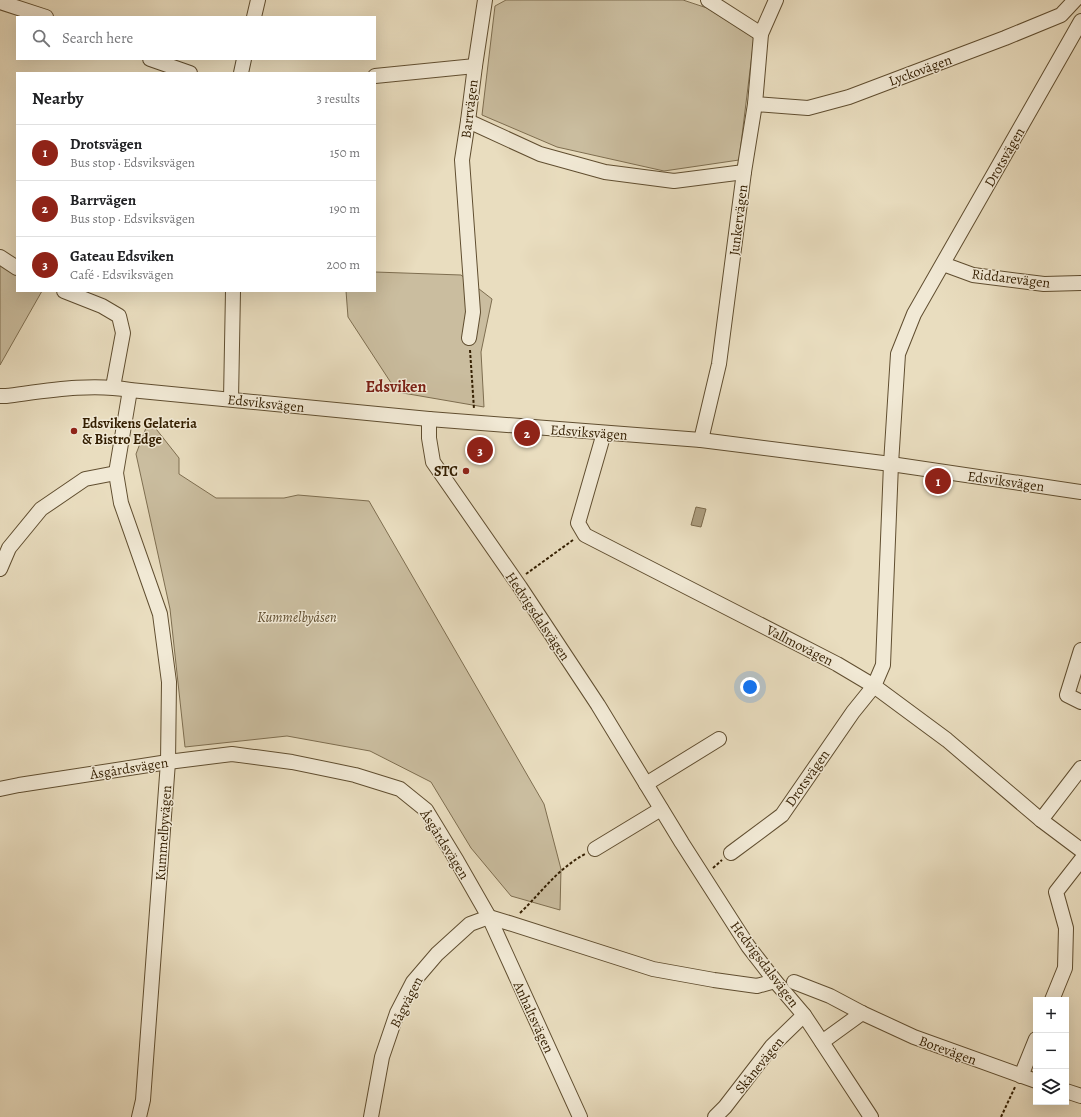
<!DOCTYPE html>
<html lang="en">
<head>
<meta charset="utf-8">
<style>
  :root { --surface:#fff; --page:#f6f6f6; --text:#202124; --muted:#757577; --line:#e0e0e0; --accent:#8f2418 }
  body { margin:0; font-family:Alegreya,serif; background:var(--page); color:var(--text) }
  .controls { position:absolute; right:12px; bottom:12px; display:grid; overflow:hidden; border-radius:0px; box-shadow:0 4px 16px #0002 }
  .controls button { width:36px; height:36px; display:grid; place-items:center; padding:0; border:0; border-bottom:1px solid var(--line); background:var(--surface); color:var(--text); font:20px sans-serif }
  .you { position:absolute; left:750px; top:687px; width:14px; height:14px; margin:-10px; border:3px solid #fff; border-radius:50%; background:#1a73e8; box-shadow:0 0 0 6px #1a73e833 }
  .badge { display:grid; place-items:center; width:26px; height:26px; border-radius:50%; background:var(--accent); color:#fff; font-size:13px; font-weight:700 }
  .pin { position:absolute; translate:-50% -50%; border:2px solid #fff; box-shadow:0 1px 4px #0006 }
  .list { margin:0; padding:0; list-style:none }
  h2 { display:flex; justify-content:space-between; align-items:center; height:52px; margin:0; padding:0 16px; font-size:17px }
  h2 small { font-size:13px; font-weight:400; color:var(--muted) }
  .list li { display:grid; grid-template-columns:26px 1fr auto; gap:12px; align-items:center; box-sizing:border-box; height:56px; padding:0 16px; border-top:1px solid var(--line) }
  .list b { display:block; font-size:15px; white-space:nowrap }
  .list p { margin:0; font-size:13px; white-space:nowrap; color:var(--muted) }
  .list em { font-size:13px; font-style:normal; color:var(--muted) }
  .icon { flex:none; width:22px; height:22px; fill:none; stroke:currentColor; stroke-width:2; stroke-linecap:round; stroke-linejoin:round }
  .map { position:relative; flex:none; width:1081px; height:1117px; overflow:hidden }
  .search { position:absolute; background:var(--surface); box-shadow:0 4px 16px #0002; left:16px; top:16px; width:360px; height:44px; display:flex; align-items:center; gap:10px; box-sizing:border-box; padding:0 14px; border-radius:0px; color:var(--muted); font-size:15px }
  .panel { position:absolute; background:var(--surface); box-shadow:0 4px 16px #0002; left:16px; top:72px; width:360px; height:220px; border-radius:0px }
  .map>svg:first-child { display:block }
  .green { fill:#cabd9f; stroke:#7e6e50 }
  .water { fill:#ab9c7e; stroke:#7b6a4c }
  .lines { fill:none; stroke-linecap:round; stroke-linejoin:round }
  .minor-casing { stroke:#604e30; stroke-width:16 }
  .path { stroke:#331e00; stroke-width:2; stroke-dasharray:3 2; stroke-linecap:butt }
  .minor { stroke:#f1e9d5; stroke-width:14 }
  .poi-dot { fill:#8f2418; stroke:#f1e9d5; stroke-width:1.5 }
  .labels { text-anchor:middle; stroke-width:3; stroke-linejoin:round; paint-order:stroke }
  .street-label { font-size:14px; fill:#331e00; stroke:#f1e9d5 }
  .poi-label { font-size:14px; font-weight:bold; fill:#331e00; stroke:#f1e9d5; text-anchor:start }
  .park-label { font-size:14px; font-style:italic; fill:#604e30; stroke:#f1e9d5 }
  .quarter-label { font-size:16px; font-weight:bold; fill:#7a1f14; stroke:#f1e9d5 }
</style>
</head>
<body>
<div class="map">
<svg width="1081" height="1117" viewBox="0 0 1081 1117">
  <rect width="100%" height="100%" fill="#e9ddbf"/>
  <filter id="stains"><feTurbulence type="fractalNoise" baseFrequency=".005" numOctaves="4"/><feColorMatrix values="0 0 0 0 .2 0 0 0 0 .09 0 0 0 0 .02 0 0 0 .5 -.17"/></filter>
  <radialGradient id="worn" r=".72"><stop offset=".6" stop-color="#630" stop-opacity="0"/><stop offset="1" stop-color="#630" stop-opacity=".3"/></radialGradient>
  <g class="green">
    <path d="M506 0H683L707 8 754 38 739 160 664 171 557 147 482 115 495 6Z"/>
    <path d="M0 261 17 272V291H42L0 365Z"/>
    <path d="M375 272 461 275 492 299 481 352 484 407 397 392 348 317 346 291H375Z"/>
    <path d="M149 420 179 458V474L216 498H284L298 495 369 501 544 804 561 869 560 910 511 896 471 848 431 782 370 751 287 736 185 747 170 609 136 454Z"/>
  </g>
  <path class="water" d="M696 507 706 509 701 527 691 525Z"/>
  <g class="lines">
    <defs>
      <g id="minor">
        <path d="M708 0 761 34"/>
        <path d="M0 2 46 17"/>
        <path d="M254 17 258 0"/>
        <path d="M150 59 190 73"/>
        <path d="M241 73 244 59"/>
        <path d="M375 76 475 66"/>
        <path d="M755 104 808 108 849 97 1005 38 1061 15 1075 0"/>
        <path d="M468 121 540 154 605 172 674 181 744 172"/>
        <path d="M0 257 17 268"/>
        <path d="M943 264 973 275 1044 284 1081 283"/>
        <path d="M64 291 102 306 119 316 123 333 113 387"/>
        <path d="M469 338 473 312 462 160 468 121 475 66 485 0"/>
        <path d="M130 390 116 473 121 503 160 614 169 682 168 762 143 1100 139 1117"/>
        <path d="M0 396H6C46 391 89 383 130 390L429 419 701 440 891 464 1081 492"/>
        <path d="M231 399 233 291"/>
        <path d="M429 419V438L433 462 520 587 598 705 682 843 748 946 775 981 804 1015 814 1030 871 1117"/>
        <path d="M604 433 578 523 585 535 837 664 874 686 947 740 1041 820 1081 850"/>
        <path d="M701 440 719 364 744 172 755 104 761 34 776 0"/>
        <path d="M0 569 9 548 41 509 85 479 116 473"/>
        <path d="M1081 650 1067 695 1081 702"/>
        <path d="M646 784 719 739"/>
        <path d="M0 789 19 785 168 762 232 754 292 762 355 775 400 789 426 810 457 861 489 917 580 1117"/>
        <path d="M1041 820 1081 768"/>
        <path d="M595 849 661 809"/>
        <path d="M731 853 782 815 853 712 874 686 883 665 891 464 898 354 914 314 1081 21"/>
        <path d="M489 917 509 923 653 969 714 980 757 986 775 981"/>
        <path d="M794 982 830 996 862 1013 914 1037 1036 1081"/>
        <path d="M1052 1000 1065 968 1066 928 1056 892 1081 860"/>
        <path d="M822 1042 862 1013"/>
        <path d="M1021 1076 1036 1039"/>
        <path d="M1066 1091 1081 1096"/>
        <path d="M371 1117 382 1057 397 1013 413 982 437 954 470 924 489 917"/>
        <path d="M715 1117 725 1107 772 1046 804 1015"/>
      </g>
    </defs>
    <use href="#minor" class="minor-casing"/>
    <g class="path">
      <path d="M470 350 474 409"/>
      <path d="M526 574 573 540"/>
      <path d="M713 868 722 860"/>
      <path d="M520 913C543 891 556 870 585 854"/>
      <path d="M1001 1117 1015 1087"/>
    </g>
    <use href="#minor" class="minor"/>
  </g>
  <g class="poi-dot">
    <circle cx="74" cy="431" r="4"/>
    <circle cx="466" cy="471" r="4"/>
  </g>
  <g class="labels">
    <g class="street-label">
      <text transform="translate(920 70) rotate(-20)" y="5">Lyckovägen</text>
      <text transform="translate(469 109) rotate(-83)" y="5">Barrvägen</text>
      <text transform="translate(1004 157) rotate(-60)" y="5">Drotsvägen</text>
      <text transform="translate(738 220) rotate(-83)" y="5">Junkervägen</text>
      <text transform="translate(1011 278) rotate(7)" y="5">Riddarevägen</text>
      <text transform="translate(266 403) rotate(6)" y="5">Edsviksvägen</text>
      <text transform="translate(589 432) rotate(4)" y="5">Edsviksvägen</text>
      <text transform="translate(1006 481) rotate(8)" y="5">Edsviksvägen</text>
      <text transform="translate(538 616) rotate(56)" y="5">Hedvigsdalsvägen</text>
      <text transform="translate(800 645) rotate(27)" y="5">Vallmovägen</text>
      <text transform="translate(129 768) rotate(-9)" y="5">Åsgårdsvägen</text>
      <text transform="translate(807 778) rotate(-55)" y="5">Drotsvägen</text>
      <text transform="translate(163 833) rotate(-86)" y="5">Kummelbyvägen</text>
      <text transform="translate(445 844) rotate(58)" y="5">Åsgårdsvägen</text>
      <text transform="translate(765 964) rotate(53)" y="5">Hedvigsdalsvägen</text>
      <text transform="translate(406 1002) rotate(-63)" y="5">Bågvägen</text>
      <text transform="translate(534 1017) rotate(65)" y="5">Anhaltsvägen</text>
      <text transform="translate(948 1050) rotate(20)" y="5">Borevägen</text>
      <text transform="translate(759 1065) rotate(-51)" y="5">Skånevägen</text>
    </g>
    <g class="poi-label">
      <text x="82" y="428">Edsvikens Gelateria<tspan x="82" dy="16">&amp; Bistro Edge</tspan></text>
      <text x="458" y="476" text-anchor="end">STC</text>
    </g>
    <g class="park-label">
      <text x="297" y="622">Kummelbyåsen</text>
    </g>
    <g class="quarter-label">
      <text x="396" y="392">Edsviken</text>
    </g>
  </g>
  <rect width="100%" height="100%" filter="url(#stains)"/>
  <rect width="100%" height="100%" fill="url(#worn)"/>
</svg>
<div class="controls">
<button>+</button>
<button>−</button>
<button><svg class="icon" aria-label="layers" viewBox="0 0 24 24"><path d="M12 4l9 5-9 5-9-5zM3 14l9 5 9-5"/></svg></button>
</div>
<div class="you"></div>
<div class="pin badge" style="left:938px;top:481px">1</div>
<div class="pin badge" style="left:527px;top:433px">2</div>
<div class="pin badge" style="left:480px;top:450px">3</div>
<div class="search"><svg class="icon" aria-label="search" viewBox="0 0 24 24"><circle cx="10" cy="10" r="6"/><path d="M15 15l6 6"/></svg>Search here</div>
<section class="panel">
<h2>Nearby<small>3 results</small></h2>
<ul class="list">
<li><span class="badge">1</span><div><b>Drotsvägen</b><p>Bus stop · Edsviksvägen</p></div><em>150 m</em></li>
<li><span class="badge">2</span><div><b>Barrvägen</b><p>Bus stop · Edsviksvägen</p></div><em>190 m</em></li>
<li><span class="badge">3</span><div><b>Gateau Edsviken</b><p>Café · Edsviksvägen</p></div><em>200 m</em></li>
</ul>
</section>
</div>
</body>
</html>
